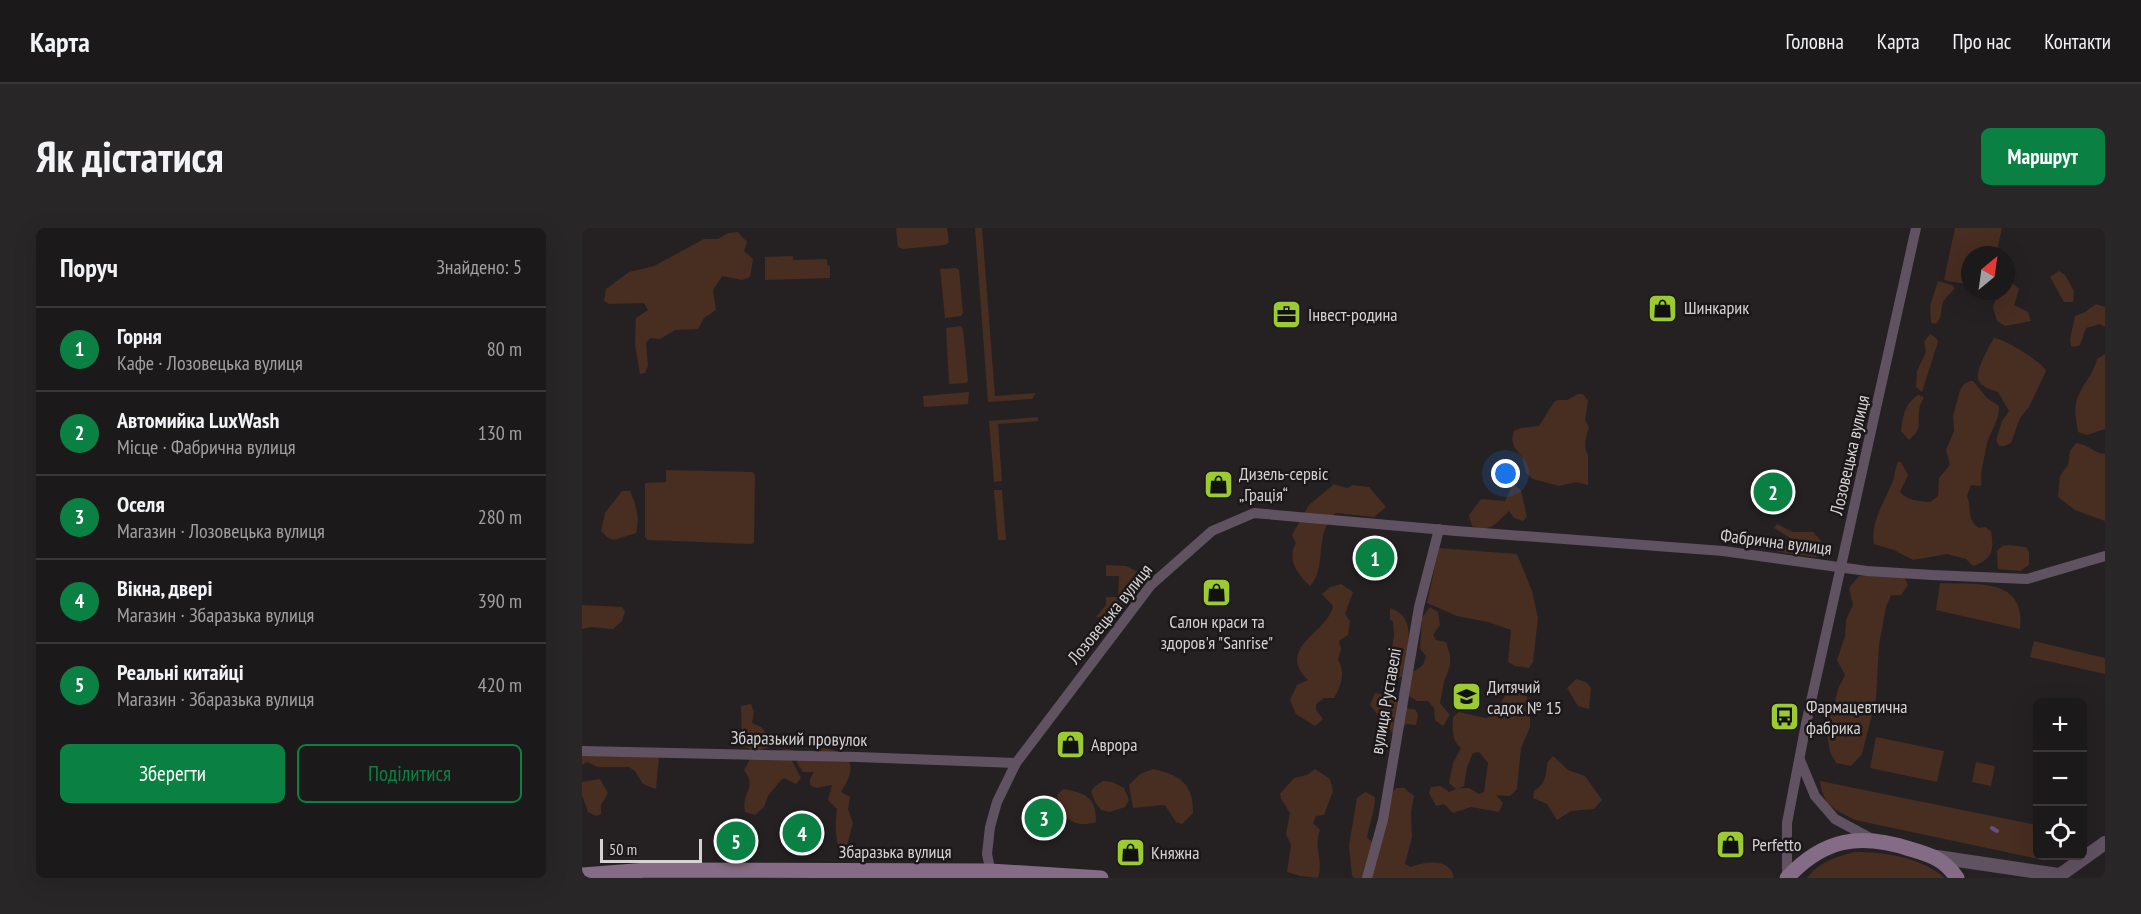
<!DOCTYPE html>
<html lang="uk">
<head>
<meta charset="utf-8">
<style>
  :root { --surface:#1c191a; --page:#292627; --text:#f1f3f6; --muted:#a0a0a2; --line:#3a3839; --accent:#0b8043 }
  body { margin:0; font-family:"PT Sans Narrow",sans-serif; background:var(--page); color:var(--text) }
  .controls { position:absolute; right:18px; bottom:18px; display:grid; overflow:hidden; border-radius:9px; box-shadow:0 6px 24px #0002 }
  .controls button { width:54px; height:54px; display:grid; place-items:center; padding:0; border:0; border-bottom:2px solid var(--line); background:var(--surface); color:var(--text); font:30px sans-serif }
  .compass { position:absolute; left:1379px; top:18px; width:54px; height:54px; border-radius:50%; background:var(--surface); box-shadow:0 6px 24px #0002; rotate:29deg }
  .scale { position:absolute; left:18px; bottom:15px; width:102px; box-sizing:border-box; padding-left:6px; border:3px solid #d5d2d3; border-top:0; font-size:16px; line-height:21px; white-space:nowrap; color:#d5d2d3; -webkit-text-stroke:4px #1c1819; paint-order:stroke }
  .you { position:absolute; left:924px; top:246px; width:21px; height:21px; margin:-15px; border:4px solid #fff; border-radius:50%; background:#1a73e8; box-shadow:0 0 0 9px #1a73e833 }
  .badge { display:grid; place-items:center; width:39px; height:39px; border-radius:50%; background:var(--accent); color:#fff; font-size:20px; font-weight:700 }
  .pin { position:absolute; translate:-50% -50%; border:3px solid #fff; box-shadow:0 2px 6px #0006 }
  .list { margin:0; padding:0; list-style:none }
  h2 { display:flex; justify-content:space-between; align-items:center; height:78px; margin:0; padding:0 24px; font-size:26px }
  h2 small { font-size:20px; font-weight:400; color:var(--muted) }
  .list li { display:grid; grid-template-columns:39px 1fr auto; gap:18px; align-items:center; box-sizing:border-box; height:84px; padding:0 24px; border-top:2px solid var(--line) }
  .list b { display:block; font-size:22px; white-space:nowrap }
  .list p { margin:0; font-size:20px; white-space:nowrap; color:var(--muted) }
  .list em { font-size:20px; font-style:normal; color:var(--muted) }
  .actions { display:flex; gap:12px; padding:18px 24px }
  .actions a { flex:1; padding:14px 0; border:2px solid var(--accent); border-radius:9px; text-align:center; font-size:21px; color:var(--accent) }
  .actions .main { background:var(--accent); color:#fff }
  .icon { flex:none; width:33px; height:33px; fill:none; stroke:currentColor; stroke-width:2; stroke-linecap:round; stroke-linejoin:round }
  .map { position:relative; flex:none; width:1523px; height:650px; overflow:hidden; border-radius:9px }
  header { display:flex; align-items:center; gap:36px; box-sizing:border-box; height:84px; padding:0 30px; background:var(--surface); border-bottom:2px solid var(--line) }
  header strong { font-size:28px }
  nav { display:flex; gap:33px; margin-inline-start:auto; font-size:21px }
  .intro { display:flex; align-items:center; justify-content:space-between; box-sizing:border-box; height:144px; padding:0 36px }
  h1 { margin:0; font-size:42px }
  .button { padding:15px 27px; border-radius:9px; background:var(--accent); color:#fff; font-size:21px; font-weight:700 }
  main { display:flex; gap:36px; padding:0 36px }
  aside { flex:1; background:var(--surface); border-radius:9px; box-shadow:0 6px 24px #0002 }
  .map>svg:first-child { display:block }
  .green { fill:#482d21; fill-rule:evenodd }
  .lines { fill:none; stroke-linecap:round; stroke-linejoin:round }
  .stream { stroke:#625380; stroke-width:4 }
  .minor { stroke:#615262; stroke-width:10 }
  .tertiary { stroke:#615262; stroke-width:14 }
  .secondary { stroke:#856c86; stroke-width:15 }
  .labels { text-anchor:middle; stroke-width:5; stroke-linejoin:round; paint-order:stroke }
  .poi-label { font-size:18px; fill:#d5d2d3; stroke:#1c1819; text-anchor:start }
  .street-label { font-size:18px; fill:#d5d2d3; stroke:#1c1819 }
</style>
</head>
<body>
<header>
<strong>Карта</strong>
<nav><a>Головна</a><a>Карта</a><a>Про нас</a><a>Контакти</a></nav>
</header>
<div class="intro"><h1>Як дістатися</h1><a class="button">Маршрут</a></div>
<main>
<aside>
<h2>Поруч<small>Знайдено: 5</small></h2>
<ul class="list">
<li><span class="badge">1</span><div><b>Горня</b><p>Кафе · Лозовецька вулиця</p></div><em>80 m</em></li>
<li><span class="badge">2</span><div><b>Автомийка LuxWash</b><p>Місце · Фабрична вулиця</p></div><em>130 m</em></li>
<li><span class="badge">3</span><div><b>Оселя</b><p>Магазин · Лозовецька вулиця</p></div><em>280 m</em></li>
<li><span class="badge">4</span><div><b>Вікна, двері</b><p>Магазин · Збаразька вулиця</p></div><em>390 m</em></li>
<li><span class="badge">5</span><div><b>Реальні китайці</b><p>Магазин · Збаразька вулиця</p></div><em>420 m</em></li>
</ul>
<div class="actions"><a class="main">Зберегти</a><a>Поділитися</a></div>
</aside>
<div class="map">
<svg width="1523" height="650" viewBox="0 0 1523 650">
  <rect width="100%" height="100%" fill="#252123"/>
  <g class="green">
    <path d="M314 0H365L367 14 363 17 321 21 316 19Z"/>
    <path d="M393 0H400L413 168 454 165 450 171 406 174Z"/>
    <path d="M1373 0H1420L1414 27H1388V57L1362 52Z"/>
    <path d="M156 4 165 14 162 23 171 31 168 49 160 52 140 48 131 62 134 82 122 90 116 101 93 102 78 111 68 110 64 115 66 138 63 145 58 146 53 116 54 90 66 82 62 75 27 76 22 73 24 61 47 44 72 38 122 11H136L146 5Z"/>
    <path d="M211 28V32L245 31V37L248 38V50L183 52V29Z"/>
    <path d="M374 40 377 42 381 85 379 88 363 90 358 41Z"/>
    <path d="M1477 43 1483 47 1492 63 1491 74H1482L1468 49Z"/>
    <path d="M1356 53 1370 57 1373 60 1361 73 1358 90 1354 96 1349 95 1348 78Z"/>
    <path d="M1429 54 1437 61 1432 77 1446 84 1449 93 1423 98 1415 93 1411 79 1413 73C1422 69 1422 63 1426 55Z"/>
    <path d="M1514 76 1523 79V99L1518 96 1504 100 1498 117 1492 119 1489 118 1488 111 1493 88 1503 84Z"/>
    <path d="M379 98 381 101 386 153 384 155 367 156 364 100Z"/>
    <path d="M1348 106 1354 110 1356 114 1340 164 1334 159 1335 143 1344 124 1342 114Z"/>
    <path d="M1412 110C1423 111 1460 134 1464 143L1447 179 1438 190 1429 215 1423 218H1417L1414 212 1420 193 1427 183 1416 164C1410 162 1398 159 1396 151 1394 142 1407 118 1412 110Z"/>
    <path d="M1523 126V201L1505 207 1496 204C1495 195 1492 184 1494 175 1498 158 1512 147 1515 131Z"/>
    <path d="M1388 153H1391L1405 170 1417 178C1418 194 1406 205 1404 220 1403 227 1399 243 1399 248 1399 251 1400 254 1399 258L1389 257 1385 268C1390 280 1384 292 1397 300L1403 299 1409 303C1412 322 1411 331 1391 338L1384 331 1365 326 1331 332 1312 322 1292 316C1288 294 1303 273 1311 253 1313 247 1313 240 1316 234H1319L1326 247 1318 264C1326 273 1336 273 1348 274L1356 268 1357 250 1368 237 1364 222 1372 203 1371 188 1378 162 1382 156Z"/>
    <path d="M387 164 386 176 342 179 341 168Z"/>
    <path d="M996 166H1001L1006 173 1003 192 1007 199C1004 208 1001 219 1006 227V257L994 254 977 258 951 251 944 245 940 229 932 219 930 211 932 203 939 200 957 198 972 174 976 172H985Z"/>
    <path d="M1336 167 1342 169C1340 173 1337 179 1337 184 1336 198 1340 201 1327 212L1319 203C1321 187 1323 176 1336 167Z"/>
    <path d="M456 189V193L416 196 420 253 412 254 407 193Z"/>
    <path d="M1494 215C1508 217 1513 226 1523 226V293L1493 282 1476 269 1478 248 1486 237 1488 223Z"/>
    <path d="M84 242 170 244 173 247 172 314 170 316 66 312 63 309V255L84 254Z"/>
    <path d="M752 256 765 260 771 257 787 259 804 279 792 289 754 285C731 303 746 340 728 358 716 347 704 331 714 315L710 307 727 277Z"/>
    <path d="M931 256 939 262 945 289 941 293 932 290 927 283C914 295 910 305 890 298L887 287 899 271 923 273Z"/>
    <path d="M412 262H420L424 312H416Z"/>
    <path d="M40 263H48C54 277 58 290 54 305L32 312 25 309 19 303 23 285Z"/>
    <path d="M1195 296 1211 304H1231L1240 314 1234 329 1197 324 1192 321 1190 316 1218 319 1210 311 1192 300Z"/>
    <path d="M1427 317 1444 319 1447 324V337L1438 343 1416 341 1415 323 1420 318Z"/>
    <path d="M857 320 935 326 950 363 956 390 951 434 947 440 933 438 926 434 929 402 906 394 875 388 845 375Z"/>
    <path d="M524 337 544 338 566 349 534 388 514 389 524 377V369H536L537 348H524Z"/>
    <path d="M1321 346 1326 357 1319 367H1309L1304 379 1297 417 1294 471 1280 526 1269 538 1254 535 1248 524 1244 499 1250 485 1256 461 1263 447 1255 432 1263 408 1264 392 1271 377 1267 360 1277 348Z"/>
    <path d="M1358 355C1395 357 1444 349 1438 401L1354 382Z"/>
    <path d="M759 356 771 364 763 386 768 393 766 407 757 413 759 421 756 432C764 445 759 458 752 470H742L734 476V482L741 491 733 498 714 486 708 472 715 457 726 452C693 419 746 405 751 378L740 366 748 359Z"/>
    <path d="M0 377 40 379 43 383 40 393 31 401 9 399 0 401Z"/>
    <path d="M848 379 856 384 858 397 851 407 854 412 864 414 868 427V437L862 454 858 475 868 487 861 498 853 492 852 480 846 473H835L827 468 831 444 841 437 844 428 838 421 840 390Z"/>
    <path d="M808 380C838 389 824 427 820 448L803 460H799L804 455 812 408 811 393 808 392Z"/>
    <path d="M1452 413 1523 430V446L1448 429Z"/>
    <path d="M994 451 1004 454 1009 460 1007 481 996 478 985 460Z"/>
    <path d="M932 454 945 469 948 489V499L939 520 935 561 928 568 914 567 921 575 917 584 889 579 871 585 862 576 854 578 847 565 849 559 859 558 867 564 874 561 867 555 871 535 879 520C869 512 871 501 871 489L877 484 903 490 914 487 919 474ZM897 524 906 535 902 564 897 566 887 560H877L882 558 885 539 891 525Z"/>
    <path d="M793 465 817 471 827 481H833L836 487 834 497 824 496 813 508 788 477Z"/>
    <path d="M169 476 172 484 170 495 179 499 187 509 185 520 174 523 195 524 203 521 212 522 209 531 219 550 214 556 202 550 199 552 186 568 182 579 173 587 163 584C159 562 176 561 162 542L173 523 160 518 159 478Z"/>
    <path d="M1294 509 1362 523 1355 554 1288 540Z"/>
    <path d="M0 518 77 528 74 561 61 556 53 543 47 539H16L5 534 0 537Z"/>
    <path d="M241 520C272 525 275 539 259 564L268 569 266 581 271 595 264 621 265 625 258 624C253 609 253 597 255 581L246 572 250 557 234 560 228 557V551L232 544H221L215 535 218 526 231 527Z"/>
    <path d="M971 528 986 542 1003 548 1020 572 1012 581 989 583 975 592 965 576 951 570 952 563C964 555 964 549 965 535Z"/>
    <path d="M1394 534 1413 538 1409 558 1390 554Z"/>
    <path d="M571 541C598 547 612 556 611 585L600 596 594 594 583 577 551 580 547 557 558 546Z"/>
    <path d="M733 541 748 551 751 563 742 587 734 588 731 595 738 602C731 619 742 633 736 650L718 648 705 644 709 617 704 606 708 585 699 571 698 566 712 550 725 547Z"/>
    <path d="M18 551 26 565 19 577V586L14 588 6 584 0 567V554Z"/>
    <path d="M521 553 530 554 542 560 547 572 543 579 528 584 519 582 513 574 509 564 512 559Z"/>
    <path d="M1238 553 1455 597 1456 628H1483L1457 631 1273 592C1252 581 1241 578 1238 553Z"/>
    <path d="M814 560H822L832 568 829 584 830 609 823 636 829 639C843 634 868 629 872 650H772L770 648 767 617 775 570 783 564 793 569C793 584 787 596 785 610L791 614 802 576Z"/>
    <path d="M481 561C504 565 514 569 514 594 490 601 481 590 475 567Z"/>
    <path d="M1272 624C1303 624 1338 629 1363 650H1225C1237 634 1253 629 1272 624Z"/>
  </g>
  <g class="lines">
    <path class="stream" d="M1410 600 1415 603"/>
    <g class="minor">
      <path d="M0 523 275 529 434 535"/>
      <path d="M1218 532 1233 568 1253 591 1290 611"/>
      <path d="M410 650 405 626 408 599 415 574 434 535 569 357 630 303 672 285 874 303 1141 323 1285 343 1350 347 1445 351 1523 328"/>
      <path d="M785 650 801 592 837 379 857 301"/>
      <path d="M1205 650V595L1224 496 1334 0"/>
    </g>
    <g class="tertiary">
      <path d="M1355 629 1477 647"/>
      <path d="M1474 650 1523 615"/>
    </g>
    <g class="secondary">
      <path d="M0 647 65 642 408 643 519 650"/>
      <path d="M1205 650C1242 610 1278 605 1328 621 1349 627 1362 631 1375 650"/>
    </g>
  </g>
  <defs>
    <symbol id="shop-square" viewBox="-11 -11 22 22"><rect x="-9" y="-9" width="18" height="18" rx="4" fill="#9cca31" stroke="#1c1819"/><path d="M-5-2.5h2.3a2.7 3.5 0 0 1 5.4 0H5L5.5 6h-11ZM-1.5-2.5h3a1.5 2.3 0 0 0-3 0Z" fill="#111"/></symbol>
    <symbol id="office-square" viewBox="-11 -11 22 22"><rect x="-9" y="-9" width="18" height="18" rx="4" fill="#9cca31" stroke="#1c1819"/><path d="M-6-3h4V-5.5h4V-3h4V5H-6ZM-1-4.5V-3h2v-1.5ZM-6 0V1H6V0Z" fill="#111"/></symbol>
    <symbol id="school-square" viewBox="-11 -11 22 22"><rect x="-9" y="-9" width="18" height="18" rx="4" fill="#9cca31" stroke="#1c1819"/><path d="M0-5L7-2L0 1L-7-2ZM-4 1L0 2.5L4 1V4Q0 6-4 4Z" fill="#111"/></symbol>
    <symbol id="bus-square" viewBox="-11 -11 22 22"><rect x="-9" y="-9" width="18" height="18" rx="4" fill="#9cca31" stroke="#1c1819"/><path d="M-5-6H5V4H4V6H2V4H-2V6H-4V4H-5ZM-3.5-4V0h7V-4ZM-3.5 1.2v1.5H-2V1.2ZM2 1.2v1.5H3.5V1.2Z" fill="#111"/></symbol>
  </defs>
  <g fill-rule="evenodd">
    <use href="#shop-square" x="1064" y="64" width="33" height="33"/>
    <use href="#office-square" x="688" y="70" width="33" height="33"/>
    <use href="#shop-square" x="620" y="240" width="33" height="33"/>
    <use href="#shop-square" x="618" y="348" width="33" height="33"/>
    <use href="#school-square" x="868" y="452" width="33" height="33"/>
    <use href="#bus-square" x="1186" y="472" width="33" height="33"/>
    <use href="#shop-square" x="472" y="500" width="33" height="33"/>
    <use href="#shop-square" x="1132" y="600" width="33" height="33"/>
    <use href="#shop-square" x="532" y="608" width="33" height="33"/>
  </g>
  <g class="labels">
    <g class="poi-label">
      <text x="1102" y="86">Шинкарик</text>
      <text x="726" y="93">Інвест-родина</text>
      <text x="657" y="252">Дизель-сервіс<tspan x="657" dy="21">„Грація“</tspan></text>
      <text x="635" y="400" text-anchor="middle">Салон краси та<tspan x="635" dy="21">здоров'я "Sanrise"</tspan></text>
      <text x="905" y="465">Дитячий<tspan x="905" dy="21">садок № 15</tspan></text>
      <text x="1224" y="485">Фармацевтична<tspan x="1224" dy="21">фабрика</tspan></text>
      <text x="509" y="523">Аврора</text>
      <text x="1170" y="623">Perfetto</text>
      <text x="569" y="631">Княжна</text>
    </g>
    <g class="street-label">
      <text transform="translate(1268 227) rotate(-77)" y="6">Лозовецька вулиця</text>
      <text transform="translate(1194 314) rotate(7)" y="6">Фабрична вулиця</text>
      <text transform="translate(528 386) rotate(-51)" y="6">Лозовецька вулиця</text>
      <text transform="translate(804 473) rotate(-80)" y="6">вулиця Руставелі</text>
      <text transform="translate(217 511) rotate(1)" y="6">Збаразький провулок</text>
      <text x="313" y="630">Збаразька вулиця</text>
    </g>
  </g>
</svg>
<div class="controls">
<button>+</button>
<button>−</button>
<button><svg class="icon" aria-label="locate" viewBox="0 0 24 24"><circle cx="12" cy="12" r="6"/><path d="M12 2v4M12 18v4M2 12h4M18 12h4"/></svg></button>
</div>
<svg class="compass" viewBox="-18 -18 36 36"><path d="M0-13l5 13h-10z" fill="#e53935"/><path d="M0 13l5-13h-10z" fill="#a0a0a2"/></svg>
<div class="scale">50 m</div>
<div class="you"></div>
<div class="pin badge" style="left:793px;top:330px">1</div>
<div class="pin badge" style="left:1191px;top:264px">2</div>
<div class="pin badge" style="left:462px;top:590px">3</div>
<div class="pin badge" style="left:220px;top:605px">4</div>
<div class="pin badge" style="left:154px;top:613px">5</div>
</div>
</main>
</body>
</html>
